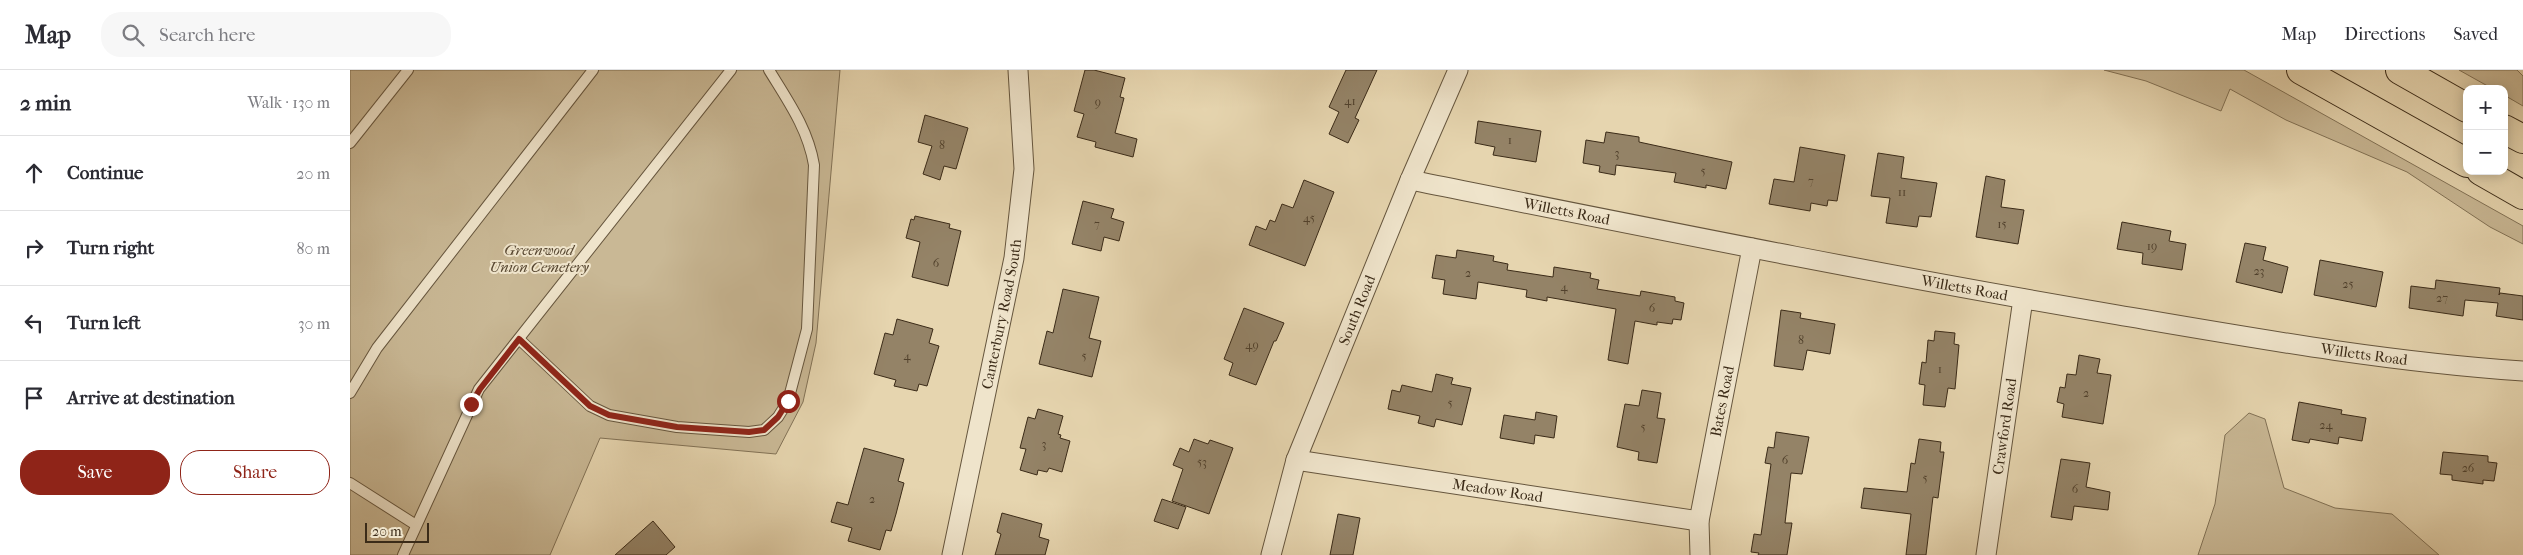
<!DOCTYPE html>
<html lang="en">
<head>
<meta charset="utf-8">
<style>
  :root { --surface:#fff; --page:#f7f7f7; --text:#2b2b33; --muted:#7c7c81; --line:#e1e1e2; --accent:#8f2418 }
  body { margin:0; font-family:"IM FELL French Canon",serif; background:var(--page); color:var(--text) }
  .controls { position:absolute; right:15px; top:15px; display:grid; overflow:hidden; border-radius:10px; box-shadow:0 2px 12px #0003 }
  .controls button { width:45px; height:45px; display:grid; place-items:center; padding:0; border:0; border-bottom:1px solid var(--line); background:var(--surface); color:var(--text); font:25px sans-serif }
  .scale { position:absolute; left:15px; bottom:12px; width:64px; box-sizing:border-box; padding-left:5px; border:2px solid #3b2b18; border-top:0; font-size:14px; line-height:18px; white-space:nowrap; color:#3b2b18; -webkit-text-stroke:4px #efe4cb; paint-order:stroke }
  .stop { position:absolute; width:15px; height:15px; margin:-11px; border:4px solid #8f2418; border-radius:50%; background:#fff }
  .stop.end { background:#8f2418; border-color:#fff; box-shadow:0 1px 5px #0008 }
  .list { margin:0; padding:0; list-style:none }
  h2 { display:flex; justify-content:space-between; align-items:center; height:65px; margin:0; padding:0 20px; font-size:21px }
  h2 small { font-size:16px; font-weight:400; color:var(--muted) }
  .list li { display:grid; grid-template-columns:32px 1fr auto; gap:15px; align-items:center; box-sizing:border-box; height:75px; padding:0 20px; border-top:1px solid var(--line) }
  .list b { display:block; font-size:19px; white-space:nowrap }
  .list em { font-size:16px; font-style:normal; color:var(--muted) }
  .actions { display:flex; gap:10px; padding:15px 20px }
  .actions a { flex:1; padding:11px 0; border:1px solid var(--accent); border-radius:20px; text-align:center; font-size:18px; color:var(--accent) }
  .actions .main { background:var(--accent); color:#fff }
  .icon { flex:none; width:28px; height:28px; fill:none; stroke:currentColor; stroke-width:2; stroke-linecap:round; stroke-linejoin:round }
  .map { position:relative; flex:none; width:2173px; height:485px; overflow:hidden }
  header { display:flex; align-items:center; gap:30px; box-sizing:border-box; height:70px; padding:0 25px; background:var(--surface); border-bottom:1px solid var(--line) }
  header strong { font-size:24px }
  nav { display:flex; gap:28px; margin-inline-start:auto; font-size:18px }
  .search { width:350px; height:45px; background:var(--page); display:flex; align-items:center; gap:12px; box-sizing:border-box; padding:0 18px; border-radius:20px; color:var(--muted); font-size:19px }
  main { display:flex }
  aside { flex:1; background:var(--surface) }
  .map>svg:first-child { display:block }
  .green { fill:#c9b895; stroke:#827256 }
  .building { fill:#948367; stroke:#3b2b18 }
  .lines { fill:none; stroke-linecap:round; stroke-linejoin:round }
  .lane-casing { stroke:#66563e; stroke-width:12 }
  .street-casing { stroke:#66563e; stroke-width:21 }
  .highway-casing { stroke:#3b2b18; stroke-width:30 }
  .lane { stroke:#efe4cb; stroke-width:10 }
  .street { stroke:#efe4cb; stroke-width:19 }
  .highway { stroke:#e6d5af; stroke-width:28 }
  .route { stroke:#8f2418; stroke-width:6 }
  .labels { text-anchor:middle; stroke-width:4; stroke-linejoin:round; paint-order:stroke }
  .number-label { font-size:12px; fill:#51412c }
  .street-label { font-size:15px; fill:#3b2b18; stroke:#efe4cb }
  .park-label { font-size:15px; font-style:italic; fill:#574731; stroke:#efe4cb }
</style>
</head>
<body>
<header>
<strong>Map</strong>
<div class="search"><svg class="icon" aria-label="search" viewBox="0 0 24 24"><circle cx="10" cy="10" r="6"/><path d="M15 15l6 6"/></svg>Search here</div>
<nav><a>Map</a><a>Directions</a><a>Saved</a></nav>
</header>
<main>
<aside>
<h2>2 min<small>Walk · 130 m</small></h2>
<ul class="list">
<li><svg class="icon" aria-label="ahead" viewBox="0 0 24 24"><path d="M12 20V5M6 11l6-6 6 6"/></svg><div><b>Continue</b></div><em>20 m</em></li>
<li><svg class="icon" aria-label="right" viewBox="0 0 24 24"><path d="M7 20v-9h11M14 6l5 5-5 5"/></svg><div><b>Turn right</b></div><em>80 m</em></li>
<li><svg class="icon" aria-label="left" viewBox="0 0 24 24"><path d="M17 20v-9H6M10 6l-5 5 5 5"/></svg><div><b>Turn left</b></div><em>30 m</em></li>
<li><svg class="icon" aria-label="arrive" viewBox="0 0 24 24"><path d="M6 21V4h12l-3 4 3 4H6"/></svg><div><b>Arrive at destination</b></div></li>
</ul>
<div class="actions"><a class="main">Save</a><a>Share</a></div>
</aside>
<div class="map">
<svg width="2173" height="485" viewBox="0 0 2173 485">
  <rect width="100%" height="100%" fill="#e6d5af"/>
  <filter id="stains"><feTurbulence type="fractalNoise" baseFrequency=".004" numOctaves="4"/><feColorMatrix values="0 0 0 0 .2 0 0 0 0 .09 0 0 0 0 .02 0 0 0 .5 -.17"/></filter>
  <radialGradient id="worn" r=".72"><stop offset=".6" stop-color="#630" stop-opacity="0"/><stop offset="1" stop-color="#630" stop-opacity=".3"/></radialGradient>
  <g class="green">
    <path d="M0 0H490L466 273 453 332 426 384 250 368 200 485H0Z"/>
    <path d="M1754 0H1894L2173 156V174L2140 157 2057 102 1936 50 1880 19 1871 41 1796 11Z"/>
    <path d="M2109 0H2167L2173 6V36L2154 25V19H2143Z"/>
    <path d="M1899 343 1915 349 1934 418 1985 438 2042 444 2089 485H1848L1865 434 1875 365Z"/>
  </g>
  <g class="building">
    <path d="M735 0H744L775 8 770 27 774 28 765 63 787 69 783 87 745 77 746 72 727 67 734 44 724 41Z"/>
    <path d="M996 0H1027L1005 48 1009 50 998 73 979 64 989 42 979 37Z"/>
    <path d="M575 45 618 58 606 99 594 96 590 110 573 104 582 76 568 72Z"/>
    <path d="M1128 51 1191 61 1186 92 1143 85 1145 77 1125 73Z"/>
    <path d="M1256 62 1289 67V72L1382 92 1376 119 1356 115V118L1324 112 1326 103 1266 95 1265 105 1249 102 1250 96 1233 93 1236 70 1254 73Z"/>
    <path d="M1450 77 1495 85 1487 131 1478 130 1477 136 1461 133 1460 141 1419 134 1424 109 1444 112Z"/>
    <path d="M1528 83 1554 87 1551 108 1587 113 1581 147 1569 146 1567 157 1536 153 1540 128 1521 126Z"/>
    <path d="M1636 106 1655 110 1651 137 1674 140 1668 174 1626 167Z"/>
    <path d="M954 110 984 122 955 196 899 175 906 156 916 160 920 150 925 152 932 134 943 138Z"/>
    <path d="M733 131 764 139 761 148 774 152 769 171 754 167 751 181 722 174Z"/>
    <path d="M565 146 600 154 599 158 611 161 598 216 562 207 570 172 556 168 561 149 564 150Z"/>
    <path d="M1772 152 1821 161 1819 171 1836 174 1832 200 1792 194 1793 183 1767 179Z"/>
    <path d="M1895 173 1916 177 1913 190 1938 197 1932 223 1886 212Z"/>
    <path d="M1107 180 1144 186 1143 191 1158 194 1157 200 1203 207 1204 197 1241 203 1240 208 1249 210 1247 219 1290 226 1291 221 1325 227V231L1334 233 1331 250 1323 249 1322 254 1307 252V255L1285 251 1278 294 1258 290 1266 239 1197 227V231L1176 227 1177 220 1128 212 1126 229 1093 224 1095 210 1082 208 1086 185 1106 188Z"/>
    <path d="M1970 190 2033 202 2026 237 1964 225Z"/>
    <path d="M2086 210 2150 218 2149 225 2150 223 2173 226V250L2146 246 2148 233 2115 230 2113 246 2059 238 2061 216 2085 219Z"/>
    <path d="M713 219 749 227 739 268 751 271 742 307 689 294 697 261 703 263Z"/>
    <path d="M894 238 934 253 926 271H924L906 315 879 305 883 293 874 289Z"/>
    <path d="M1431 240 1451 243 1450 248 1485 254 1480 284 1457 280 1453 300 1424 296Z"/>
    <path d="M547 249 583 259 579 273 589 276 577 316 569 314 567 321 544 316 546 310 524 304 535 263 543 265Z"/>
    <path d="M1585 261 1605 263 1604 274 1609 275 1605 319 1598 318 1595 337 1573 335 1575 315 1569 314 1572 292 1576 293 1578 270 1584 271Z"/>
    <path d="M1729 285 1750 289 1747 303 1761 305 1753 354 1712 347 1714 334 1707 332 1710 317 1715 318 1717 304 1726 305Z"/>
    <path d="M1086 304 1103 308 1101 314 1121 318 1112 355 1086 349 1084 357 1068 353 1070 346 1038 339 1042 320 1050 322 1052 315 1082 322Z"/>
    <path d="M1292 320 1311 323 1307 348 1315 349 1307 393 1288 390 1289 382 1267 377 1275 334 1289 336Z"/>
    <path d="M1949 332 1992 340 1991 344 2016 348 2012 371 1989 367 1988 374 1960 369 1959 373 1942 370Z"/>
    <path d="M688 339 713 346 708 364 711 365 710 368 720 371 712 402 699 398 697 402 688 400 687 405 670 400 676 379 670 378 678 347 685 349Z"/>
    <path d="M1186 342 1207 346 1204 368 1185 365 1184 374 1150 368 1154 345 1185 350Z"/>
    <path d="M1426 362 1459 367 1452 404 1441 403 1435 453H1442L1437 485H1408L1409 483 1401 482 1404 464 1411 465 1421 394 1415 393 1418 377 1424 378Z"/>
    <path d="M844 369 858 374 860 370 883 378 859 444 822 431 833 399 823 395 830 378 839 382Z"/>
    <path d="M1569 369 1591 372 1590 382H1594L1588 428 1583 427 1576 485H1556L1561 444 1511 438 1514 418 1557 422 1561 393 1565 394Z"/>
    <path d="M514 378 554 389 548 411 554 413 546 444 541 461 536 460 530 480 498 471 502 458 481 452 487 432 498 435Z"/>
    <path d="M2093 382 2138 386V392L2147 393 2144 411 2133 410V414L2102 410V405L2090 404Z"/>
    <path d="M1711 389 1740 393 1736 417 1760 422 1758 440 1724 436 1722 450 1701 447Z"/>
    <path d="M812 429 836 437 828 459 804 451Z"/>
    <path d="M652 443 692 454 689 467 699 470 695 485H645L651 464 647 462Z"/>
    <path d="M988 444 1010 448 1003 485H980Z"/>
    <path d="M303 451 325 477 316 485H265Z"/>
  </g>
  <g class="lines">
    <defs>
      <g id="lane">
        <path d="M0 73 58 0"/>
        <path d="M169 269 240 336 259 345 327 357 399 362 414 360 428 347 438 331 457 259 464 95C458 59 438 31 419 0"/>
        <path d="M0 323 27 278 243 0"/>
        <path d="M0 413 66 455"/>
        <path d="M53 485 129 319 381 0"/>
      </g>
      <g id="street">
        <path id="s1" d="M1060 110C1295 157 1531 205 1768 245 1903 268 2037 292 2173 301"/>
        <path id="s2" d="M946 390 1349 451"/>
        <path id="s3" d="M602 485 664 188 674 99 668 0"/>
        <path id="s4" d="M921 485 946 390 1060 110 1108 0"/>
        <path id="s5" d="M1350 485 1349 451 1402 178"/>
        <path id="s6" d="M1636 485 1673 229"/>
      </g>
      <g id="highway">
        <path d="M1951 0 2117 93"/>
        <path d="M2050 0 2117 38"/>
        <path d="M2154 59 2173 69"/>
        <path d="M2131 101 2173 125"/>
      </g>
    </defs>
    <use href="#lane" class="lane-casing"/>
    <use href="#street" class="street-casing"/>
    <use href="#highway" class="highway-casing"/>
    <use href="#lane" class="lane"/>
    <use href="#street" class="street"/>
    <use href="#highway" class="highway"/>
  </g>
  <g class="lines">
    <path class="route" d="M121 334 130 319 169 269 240 336 259 345 327 357 399 362 414 360 428 347 438 331"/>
  </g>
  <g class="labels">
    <g class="number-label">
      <text x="1000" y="35">41</text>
      <text x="748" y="36">9</text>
      <text x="1160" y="74">1</text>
      <text x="592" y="79">8</text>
      <text x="1267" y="87">3</text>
      <text x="1353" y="105">5</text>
      <text x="1461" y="115">7</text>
      <text x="1552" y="126">11</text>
      <text x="959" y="152">45</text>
      <text x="747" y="158">7</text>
      <text x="1652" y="158">15</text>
      <text x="1802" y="180">19</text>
      <text x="586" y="197">6</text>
      <text x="1909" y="205">23</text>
      <text x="1118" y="207">2</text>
      <text x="1998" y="218">25</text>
      <text x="1214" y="221">4</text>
      <text x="2092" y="232">27</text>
      <text x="1302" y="242">6</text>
      <text x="1451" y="274">8</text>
      <text x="902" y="279">49</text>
      <text x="557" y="290">4</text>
      <text x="734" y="290">5</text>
      <text x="1590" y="303">1</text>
      <text x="1736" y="327">2</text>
      <text x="1100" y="337">5</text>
      <text x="1976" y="359">24</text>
      <text x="1293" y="361">5</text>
      <text x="694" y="378">3</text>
      <text x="1435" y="394">6</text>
      <text x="852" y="396">53</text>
      <text x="2118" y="402">26</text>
      <text x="1575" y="412">5</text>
      <text x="1725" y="423">6</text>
      <text x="522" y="433">2</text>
    </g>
    <g class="street-label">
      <text dy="5" stroke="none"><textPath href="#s1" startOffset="160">Willetts Road</textPath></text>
      <text dy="5" stroke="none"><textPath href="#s1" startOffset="565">Willetts Road</textPath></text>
      <text dy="5" stroke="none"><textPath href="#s4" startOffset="260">South Road</textPath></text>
      <text dy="5" stroke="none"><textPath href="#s3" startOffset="246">Canterbury Road South</textPath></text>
      <text dy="5" stroke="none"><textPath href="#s1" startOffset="970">Willetts Road</textPath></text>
      <text dy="5" stroke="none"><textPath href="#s5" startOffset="156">Bates Road</textPath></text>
      <text dy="5" stroke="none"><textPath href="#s6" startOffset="130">Crawford Road</textPath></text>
      <text dy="5" stroke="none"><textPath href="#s2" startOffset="204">Meadow Road</textPath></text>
    </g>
    <g class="park-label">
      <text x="189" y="185">Greenwood<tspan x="189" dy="17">Union Cemetery</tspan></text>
    </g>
  </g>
  <rect width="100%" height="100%" filter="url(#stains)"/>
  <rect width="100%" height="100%" fill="url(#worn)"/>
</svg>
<div class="controls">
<button>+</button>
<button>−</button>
</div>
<div class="scale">20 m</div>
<div class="stop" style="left:438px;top:331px"></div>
<div class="stop end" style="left:121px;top:334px"></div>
</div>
</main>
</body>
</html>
